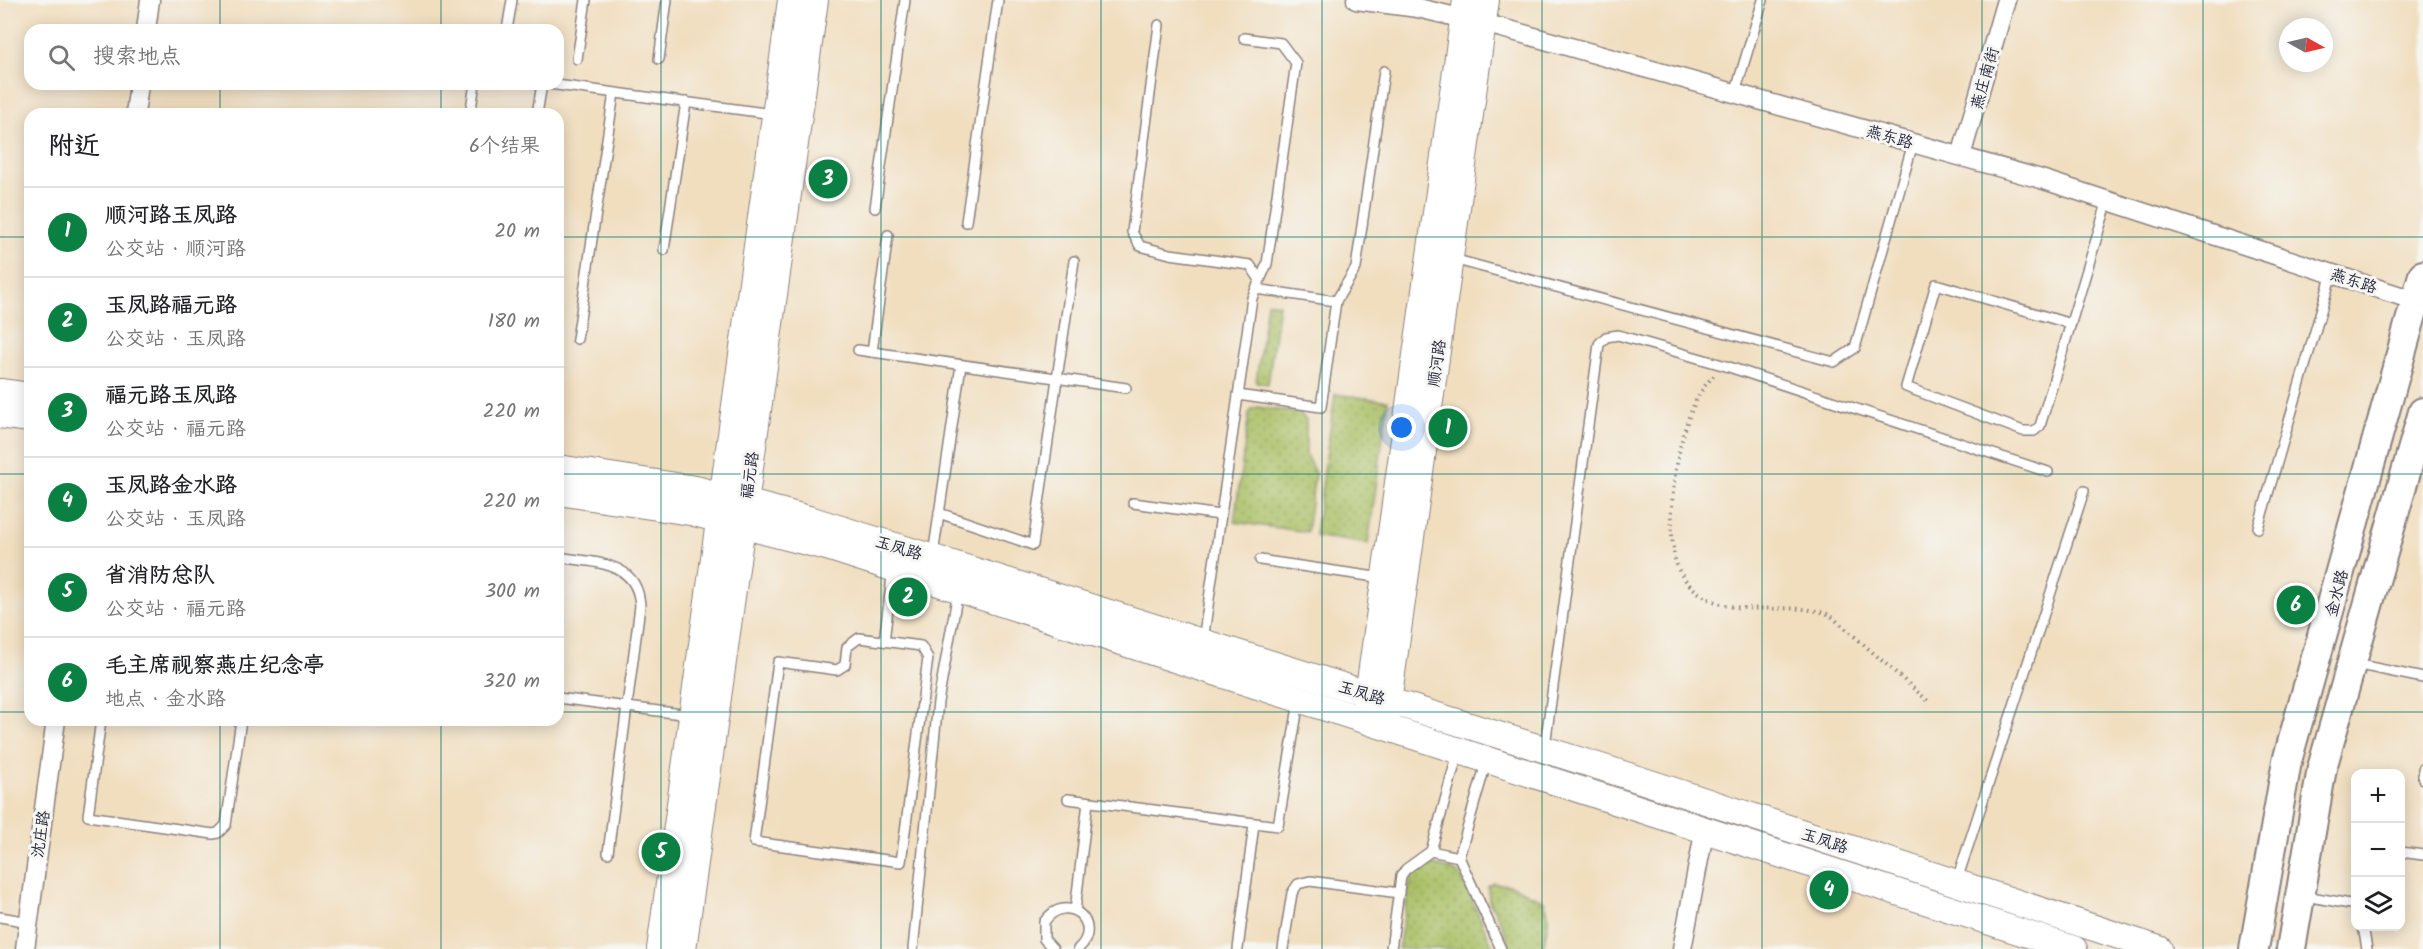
<!DOCTYPE html>
<html lang="zh">
<head>
<meta charset="utf-8">
<style>
  :root { --surface:#fff; --page:#f6f6f6; --text:#202124; --muted:#757577; --line:#e0e0e0; --accent:#0b8043 }
  body { margin:0; font-family:Kalam,"LXGW WenKai TC",sans-serif; background:var(--page); color:var(--text) }
  .controls { position:absolute; right:18px; bottom:18px; display:grid; overflow:hidden; border-radius:12px; box-shadow:0 3px 15px #0003 }
  .controls button { width:54px; height:54px; display:grid; place-items:center; padding:0; border:0; border-bottom:2px solid var(--line); background:var(--surface); color:var(--text); font:30px sans-serif }
  .compass { position:absolute; left:2279px; top:18px; width:54px; height:54px; border-radius:50%; background:var(--surface); box-shadow:0 3px 15px #0003; rotate:98deg }
  .you { position:absolute; left:1402px; top:428px; width:21px; height:21px; margin:-15px; border:4px solid #fff; border-radius:50%; background:#1a73e8; box-shadow:0 0 0 9px #1a73e833 }
  .badge { display:grid; place-items:center; width:39px; height:39px; border-radius:50%; background:var(--accent); color:#fff; font-size:20px; font-weight:700 }
  .pin { position:absolute; translate:-50% -50%; border:3px solid #fff; box-shadow:0 2px 6px #0006 }
  .list { margin:0; padding:0; list-style:none }
  h2 { display:flex; justify-content:space-between; align-items:center; height:78px; margin:0; padding:0 24px; font-size:26px }
  h2 small { font-size:20px; font-weight:400; color:var(--muted) }
  .list li { display:grid; grid-template-columns:39px 1fr auto; gap:18px; align-items:center; box-sizing:border-box; height:90px; padding:0 24px; border-top:2px solid var(--line) }
  .list b { display:block; font-size:22px; white-space:nowrap }
  .list p { margin:0; font-size:20px; white-space:nowrap; color:var(--muted) }
  .list em { font-size:20px; font-style:normal; color:var(--muted) }
  .icon { flex:none; width:33px; height:33px; fill:none; stroke:currentColor; stroke-width:2; stroke-linecap:round; stroke-linejoin:round }
  .map { position:relative; flex:none; width:2423px; height:949px; overflow:hidden }
  .search { position:absolute; background:var(--surface); box-shadow:0 3px 15px #0003; left:24px; top:24px; width:540px; height:66px; display:flex; align-items:center; gap:15px; box-sizing:border-box; padding:0 21px; border-radius:18px; color:var(--muted); font-size:22px }
  .panel { position:absolute; background:var(--surface); box-shadow:0 3px 15px #0003; left:24px; top:108px; width:540px; height:618px; border-radius:18px }
  .map>svg:first-child { display:block }
  .grass { fill:url(#grass-dots); stroke:#667050; stroke-width:1.5 }
  .lines { fill:none; stroke-linecap:round; stroke-linejoin:round }
  .lane-casing { stroke:#8a807d; stroke-width:12 }
  .street-casing { stroke:#8a807d; stroke-width:21 }
  .secondary-casing { stroke:#8a807d; stroke-width:28 }
  .primary-casing { stroke:#8a807d; stroke-width:32 }
  .path { stroke:#8a807d; stroke-width:4; stroke-dasharray:1.5 4.5; stroke-linecap:butt }
  .lane { stroke:#fff; stroke-width:9 }
  .street { stroke:#fff; stroke-width:18 }
  .secondary { stroke:#fff; stroke-width:26 }
  .primary { stroke:#fff; stroke-width:28 }
  .grid { fill:none; stroke:#0f766e; stroke-width:1.5; stroke-opacity:0.55 }
  .labels { text-anchor:middle; stroke-width:6; stroke-linejoin:round; paint-order:stroke }
  .street-label { font-size:16px; fill:#22223b; stroke:#f6f6f2 }
</style>
</head>
<body>
<div class="map">
<svg width="2423" height="949" viewBox="0 0 2423 949">
  <defs>
    <pattern id="grass-dots" width="8" height="8" patternUnits="userSpaceOnUse" patternTransform="scale(1.5)"><rect width="8" height="8" fill="#a9bf64"/><path d="M2 2h.1M6 6h.1" fill="none" stroke="#899b54" stroke-width="1.8" stroke-linecap="round"/></pattern>
  </defs>
  <rect width="100%" height="100%" fill="#f6f6f2"/>
  <filter id="ink" filterUnits="userSpaceOnUse"><feTurbulence type="fractalNoise" baseFrequency=".0167" numOctaves="2"/><feDisplacementMap in="SourceGraphic" scale="12" xChannelSelector="R" yChannelSelector="G"/><feConvolveMatrix kernelMatrix="1 2 1 2 8 2 1 2 1" color-interpolation-filters="sRGB"/></filter>
  <filter id="wash" filterUnits="userSpaceOnUse"><feTurbulence type="fractalNoise" baseFrequency=".008" numOctaves="4" result="noise"/><feDisplacementMap in="SourceGraphic" scale="24" xChannelSelector="R" yChannelSelector="G"/><feGaussianBlur stdDeviation="1.35" result="paint"/><feColorMatrix in="noise" values="0 0 0 0 0 0 0 0 0 0 0 0 0 0 0 0 0 1.4 0 .05"/><feComposite in="paint" operator="in"/></filter>
  <g filter="url(#wash)">
    <rect width="100%" height="100%" fill="#f1debf"/>
    <g class="grass">
      <path d="M1267 302 1279 304 1268 384 1256 382Z"/>
      <path d="M1335 394 1388 401 1368 544 1315 536Z"/>
      <path d="M1258 407 1300 413 1306 420V455L1315 473 1307 532 1234 522 1249 413 1252 409Z"/>
      <path d="M1429 864 1450 869 1461 876 1494 949H1398L1412 872Z"/>
      <path d="M1494 883 1513 886 1544 901 1549 917 1543 949H1511L1502 925 1489 901 1488 886Z"/>
    </g>
  </g>
  <g filter="url(#ink)">
    <g class="lines">
      <defs>
        <g id="lane">
          <path d="M1159 25 1132 232 1140 246 1170 254 1250 265 1260 280"/>
          <path d="M507 30 512 0"/>
          <path d="M577 59 586 0"/>
          <path d="M659 59 667 0"/>
          <path d="M549 84 773 114"/>
          <path d="M1735 93 1763 0"/>
          <path d="M470 114 475 84"/>
          <path d="M537 114 542 84"/>
          <path d="M875 208 905 0"/>
          <path d="M966 222 998 0"/>
          <path d="M664 250 686 102"/>
          <path d="M1453 259 1834 362 1855 348 1913 143"/>
          <path d="M1336 301 1356 268 1384 71"/>
          <path d="M2071 324 1936 284 1906 387 2023 431H2034L2040 426 2108 200"/>
          <path d="M577 339 614 93"/>
          <path d="M858 350 1126 388"/>
          <path d="M872 352 888 235"/>
          <path d="M1238 395 1321 407 1336 301 1256 289"/>
          <path d="M1133 503 1220 515"/>
          <path d="M939 513 1033 545 1074 261"/>
          <path d="M2258 528 2332 273"/>
          <path d="M933 555 961 365"/>
          <path d="M558 557C594 563 638 560 640 606L608 853"/>
          <path d="M1260 560 1382 578"/>
          <path d="M859 638 921 646 928 658 901 862 754 842 778 662 837 670 845 665 847 647Z"/>
          <path d="M884 641 893 569"/>
          <path d="M1203 641 1252 298 1267 264 1296 63 1281 43 1244 38"/>
          <path d="M2355 664 2423 678"/>
          <path d="M558 698 689 715"/>
          <path d="M101 720 88 816 213 834 218 833 226 825 241 720"/>
          <path d="M1545 746 1599 344 1606 337 1618 335 1726 366 2048 472"/>
          <path d="M1458 753 1431 851 1459 857 1487 760"/>
          <path d="M2423 769V779"/>
          <path d="M1068 799 1278 826 1299 701"/>
          <path d="M2400 852 2423 855"/>
          <path d="M1459 857 1501 949"/>
          <path d="M1956 883 2084 491"/>
          <path d="M2305 896 2356 905"/>
          <path d="M1075 911 1088 802"/>
          <path d="M0 917 29 922"/>
          <path d="M2363 926 2367 949"/>
          <path d="M913 949 938 702 958 592"/>
          <path d="M1053 949 1044 939V922C1067 889 1105 925 1078 949"/>
          <path d="M1238 949 1254 824"/>
          <path d="M1283 949 1292 893 1298 884 1310 881 1399 893"/>
          <path d="M1391 949 1401 876 1406 869 1431 851"/>
        </g>
        <g id="street">
          <path d="M1356 0 1418 8 1502 28 2041 179 2416 301"/>
          <path d="M146 30 150 0"/>
          <path d="M135 114 139 84"/>
          <path d="M1961 156 2006 0"/>
          <path d="M25 949 56 720"/>
          <path d="M1682 949 1705 828"/>
        </g>
        <g id="secondary">
          <path d="M0 392 30 396"/>
          <path d="M0 415 30 419"/>
          <path d="M558 468 696 489 809 519 1607 769 2159 949"/>
          <path d="M558 492 690 512 830 548 2074 949"/>
          <path d="M1366 710 1466 0"/>
          <path d="M1386 716 1486 0"/>
          <path d="M660 949 791 0"/>
          <path d="M683 949 815 0"/>
        </g>
        <g id="primary">
          <path d="M2254 949 2287 761 2423 275"/>
          <path d="M2291 949 2322 768 2423 412"/>
        </g>
      </defs>
      <use href="#lane" class="lane-casing"/>
      <use href="#street" class="street-casing"/>
      <use href="#secondary" class="secondary-casing"/>
      <use href="#primary" class="primary-casing"/>
      <path class="path" d="M1714 376C1677 408 1664 518 1676 563 1681 579 1695 592 1709 599 1747 618 1791 600 1830 615L1928 701"/>
      <use href="#lane" class="lane"/>
      <use href="#street" class="street"/>
      <use href="#secondary" class="secondary"/>
      <use href="#primary" class="primary"/>
    </g>
  </g>
  <path class="grid" d="M220 0V30M441 0V30M661 0V949M881 0V949M1101 0V949M1322 0V949M1542 0V949M1762 0V949M1982 0V949M2203 0V949M220 84V114M441 84V114M0 237H30M558 237H2423M0 474H30M558 474H2423M0 712H30M558 712H2423M220 720V949M441 720V949"/>
  <g class="labels">
    <g class="street-label">
      <text transform="translate(1984 78) rotate(-74)" y="6">燕庄南街</text>
      <text transform="translate(1890 136) rotate(16)" y="6">燕东路</text>
      <text transform="translate(2354 280) rotate(18)" y="6">燕东路</text>
      <text transform="translate(1436 363) rotate(-82)" y="6">顺河路</text>
      <text transform="translate(749 475) rotate(-82)" y="6">福元路</text>
      <text transform="translate(899 547) rotate(17)" y="6">玉凤路</text>
      <text transform="translate(2336 593) rotate(-75)" y="6">金水路</text>
      <text transform="translate(1362 692) rotate(17)" y="6">玉凤路</text>
      <text transform="translate(40 834) rotate(-82)" y="6">沈庄路</text>
      <text transform="translate(1825 840) rotate(18)" y="6">玉凤路</text>
    </g>
  </g>
</svg>
<div class="controls">
<button>+</button>
<button>−</button>
<button><svg class="icon" aria-label="layers" viewBox="0 0 24 24"><path d="M12 4l9 5-9 5-9-5zM3 14l9 5 9-5"/></svg></button>
</div>
<svg class="compass" viewBox="-18 -18 36 36"><path d="M0-13l5 13h-10z" fill="#e53935"/><path d="M0 13l5-13h-10z" fill="#757577"/></svg>
<div class="you"></div>
<div class="pin badge" style="left:1448px;top:428px">1</div>
<div class="pin badge" style="left:908px;top:597px">2</div>
<div class="pin badge" style="left:828px;top:179px">3</div>
<div class="pin badge" style="left:1829px;top:890px">4</div>
<div class="pin badge" style="left:661px;top:852px">5</div>
<div class="pin badge" style="left:2296px;top:605px">6</div>
<div class="search"><svg class="icon" aria-label="search" viewBox="0 0 24 24"><circle cx="10" cy="10" r="6"/><path d="M15 15l6 6"/></svg>搜索地点</div>
<section class="panel">
<h2>附近<small>6个结果</small></h2>
<ul class="list">
<li><span class="badge">1</span><div><b>顺河路玉凤路</b><p>公交站 · 顺河路</p></div><em>20 m</em></li>
<li><span class="badge">2</span><div><b>玉凤路福元路</b><p>公交站 · 玉凤路</p></div><em>180 m</em></li>
<li><span class="badge">3</span><div><b>福元路玉凤路</b><p>公交站 · 福元路</p></div><em>220 m</em></li>
<li><span class="badge">4</span><div><b>玉凤路金水路</b><p>公交站 · 玉凤路</p></div><em>220 m</em></li>
<li><span class="badge">5</span><div><b>省消防总队</b><p>公交站 · 福元路</p></div><em>300 m</em></li>
<li><span class="badge">6</span><div><b>毛主席视察燕庄纪念亭</b><p>地点 · 金水路</p></div><em>320 m</em></li>
</ul>
</section>
</div>
</body>
</html>
